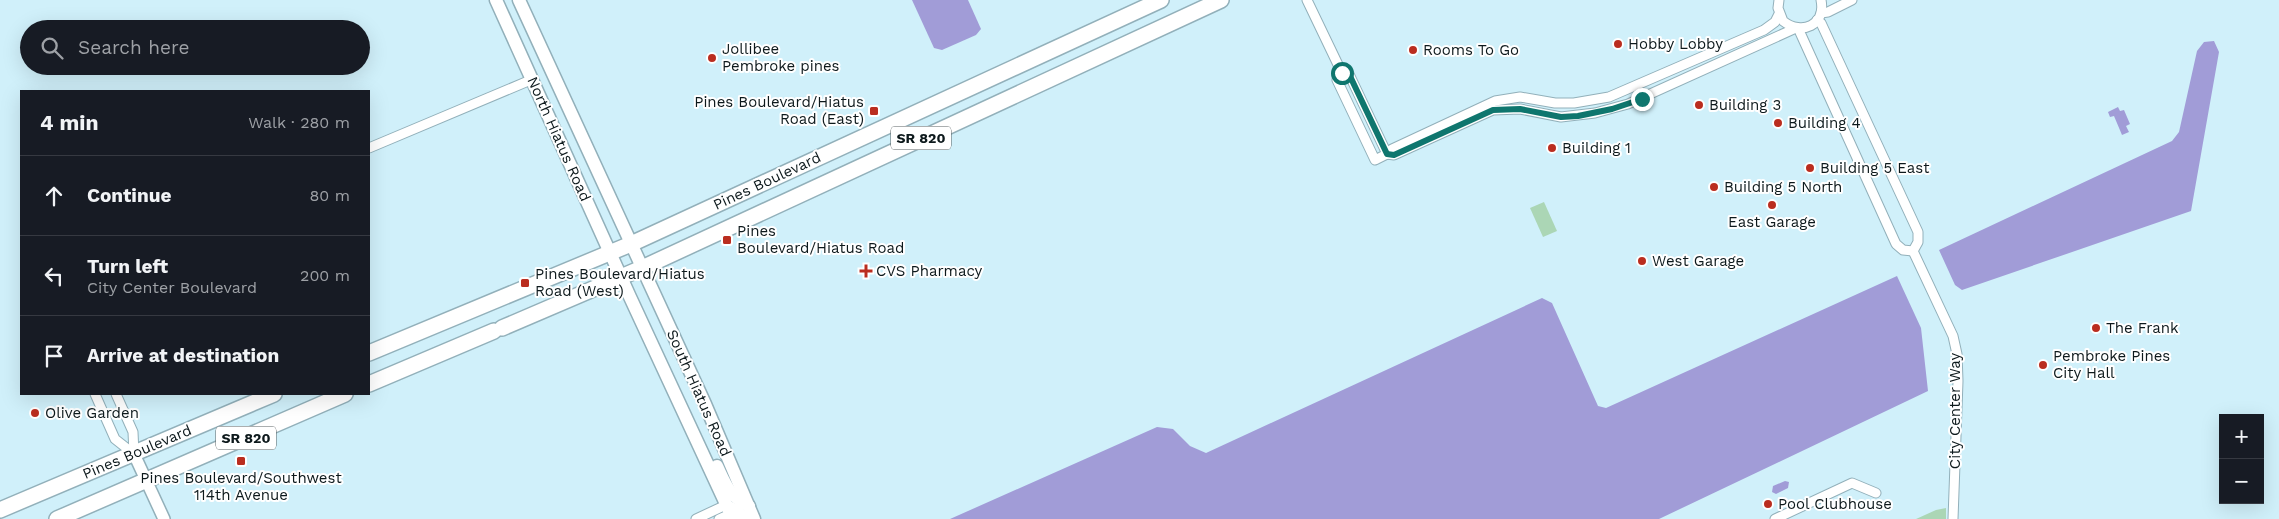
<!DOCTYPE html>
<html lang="en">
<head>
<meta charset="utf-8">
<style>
  :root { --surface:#171b24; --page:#20242c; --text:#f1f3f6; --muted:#9ea1a6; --line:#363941 }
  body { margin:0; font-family:"Work Sans",sans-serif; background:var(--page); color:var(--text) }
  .controls { position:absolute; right:15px; bottom:15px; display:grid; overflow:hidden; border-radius:0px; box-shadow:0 5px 20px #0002 }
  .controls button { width:45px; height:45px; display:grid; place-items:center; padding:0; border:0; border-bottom:1px solid var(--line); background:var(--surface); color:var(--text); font:25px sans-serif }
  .stop { position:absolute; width:15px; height:15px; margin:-11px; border:4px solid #0f766e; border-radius:50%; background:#fff }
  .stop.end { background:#0f766e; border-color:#fff; box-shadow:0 1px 5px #0008 }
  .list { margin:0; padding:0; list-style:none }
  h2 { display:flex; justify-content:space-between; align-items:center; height:65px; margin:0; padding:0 20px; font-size:21px }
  h2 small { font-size:16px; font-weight:400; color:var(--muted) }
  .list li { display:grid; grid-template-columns:32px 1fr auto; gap:15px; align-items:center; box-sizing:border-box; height:80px; padding:0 20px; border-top:1px solid var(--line) }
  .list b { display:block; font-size:19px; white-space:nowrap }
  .list p { margin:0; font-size:16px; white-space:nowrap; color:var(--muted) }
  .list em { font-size:16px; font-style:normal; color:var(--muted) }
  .icon { flex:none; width:28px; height:28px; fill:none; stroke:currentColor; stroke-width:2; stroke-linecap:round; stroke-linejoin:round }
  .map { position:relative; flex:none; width:2279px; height:519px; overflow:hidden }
  .search { position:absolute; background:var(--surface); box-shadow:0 5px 20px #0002; left:20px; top:20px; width:350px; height:55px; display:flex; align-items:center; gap:12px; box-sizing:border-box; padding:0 18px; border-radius:28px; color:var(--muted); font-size:19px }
  .panel { position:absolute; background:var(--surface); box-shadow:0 5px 20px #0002; left:20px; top:90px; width:350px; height:305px; border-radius:0px }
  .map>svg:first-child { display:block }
  .green { fill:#abd6b5 }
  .water { fill:#a19cd7 }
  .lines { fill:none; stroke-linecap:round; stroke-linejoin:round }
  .minor-casing { stroke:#92b0ba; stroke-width:11 }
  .tertiary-casing { stroke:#92b0ba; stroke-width:14 }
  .secondary-casing { stroke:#92b0ba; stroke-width:15 }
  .trunk-casing { stroke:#92b0ba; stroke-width:18 }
  .minor { stroke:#fff; stroke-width:9 }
  .tertiary { stroke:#fff; stroke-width:11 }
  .secondary { stroke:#fff; stroke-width:12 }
  .trunk { stroke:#fff; stroke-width:15 }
  .route { stroke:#0f766e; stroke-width:6 }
  .poi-dot { fill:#ba2d1f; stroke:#fff; stroke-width:2 }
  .labels { text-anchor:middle; stroke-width:4; stroke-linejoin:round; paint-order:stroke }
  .shield { fill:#fff; stroke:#565e60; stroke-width:1 }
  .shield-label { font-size:14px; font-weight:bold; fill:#0d191c }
  .poi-label { font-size:15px; fill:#0d191c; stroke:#fff; text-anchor:start }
  .street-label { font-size:15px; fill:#0d191c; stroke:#fff }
</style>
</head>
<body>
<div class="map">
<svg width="2279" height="519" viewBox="0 0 2279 519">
  <rect width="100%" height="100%" fill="#d0f0fa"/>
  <g class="green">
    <path d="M1544 202 1557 231 1543 237 1530 208Z"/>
    <path d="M1946 508V519H1916L1936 510Z"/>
  </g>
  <g class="water">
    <path d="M912 0H968L981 29 976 35 942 50 934 48Z"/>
    <path d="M2214 41 2219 52 2191 211 1962 290 1955 285 1939 250 2172 141 2179 132 2197 51 2204 42Z"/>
    <path d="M2118 107 2120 111 2124 110 2130 124 2126 126 2129 132 2122 135 2114 116 2110 117 2108 112Z"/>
    <path d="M1897 276 1921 328 1928 391 1659 519H950L1157 427 1173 429 1190 446 1206 453 1542 298 1552 303 1598 406 1606 408Z"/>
    <path d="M1785 481 1789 482 1788 488 1776 494 1772 492 1773 486Z"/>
  </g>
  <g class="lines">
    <defs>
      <g id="minor">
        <path d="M1307 0 1342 73"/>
        <path d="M1779 0 1778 8 1783 21C1802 36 1826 25 1821 0"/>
        <path d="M1821 13 1828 12 1852 0"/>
        <path d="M1817 20 1821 23 1918 232V242L1913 251"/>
        <path d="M1798 28 1896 244 1903 250 1913 251"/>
        <path d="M1342 73 1337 80 1375 160 1387 154 1392 149 1495 101 1520 97 1555 103H1574L1609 97 1764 30 1775 22 1779 14"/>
        <path d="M1342 73 1349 74 1387 154"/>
        <path d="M369 148 533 79"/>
        <path d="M1387 154 1394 155 1493 110 1520 109 1561 117 1595 113 1628 104 1796 28"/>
        <path d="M1913 251 1953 336 1957 354 1958 381 1953 519"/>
        <path d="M95 394 115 439 134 454"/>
        <path d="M116 394 133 432 134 454"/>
        <path d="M696 519 726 505"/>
        <path d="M719 519 730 514"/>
        <path d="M1775 519 1852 483 1876 493"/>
      </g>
      <path id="tertiary" d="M134 454 164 519"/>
      <g id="secondary">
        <path d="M496 0 630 297 733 519"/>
        <path d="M519 0 705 404 754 519"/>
        <path d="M717 466C726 485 729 496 749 506"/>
        <path d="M727 506 738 512 744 519"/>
      </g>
      <g id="trunk">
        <path d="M502 328 642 268 1221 0"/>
        <path d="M369 353 631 244 1161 0"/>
        <path d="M369 384 494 331"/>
        <path d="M0 510 274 394"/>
        <path d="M57 519 345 394"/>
      </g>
    </defs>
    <use href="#minor" class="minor-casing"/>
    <use href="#tertiary" class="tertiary-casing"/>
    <use href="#secondary" class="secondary-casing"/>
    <use href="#trunk" class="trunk-casing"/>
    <use href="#minor" class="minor"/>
    <use href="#tertiary" class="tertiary"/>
    <use href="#secondary" class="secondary"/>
    <use href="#trunk" class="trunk"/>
  </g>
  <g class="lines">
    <path class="route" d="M1342 73 1349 74 1387 154 1394 155 1493 110 1520 109 1561 117 1578 116 1612 109 1642 99"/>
  </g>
  <g class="poi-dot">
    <circle cx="1618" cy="44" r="5"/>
    <circle cx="1413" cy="50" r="5"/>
    <circle cx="712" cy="58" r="5"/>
    <circle cx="1699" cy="105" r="5"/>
    <rect x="869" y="106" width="10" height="10" rx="2.5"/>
    <circle cx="1778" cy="123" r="5"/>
    <circle cx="1552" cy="148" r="5"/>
    <circle cx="1810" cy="168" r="5"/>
    <circle cx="1714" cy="187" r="5"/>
    <circle cx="1772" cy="205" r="5"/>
    <rect x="722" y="235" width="10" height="10" rx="2.5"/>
    <circle cx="1642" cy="261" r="5"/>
    <path d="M863.5 263.5h5v5h5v5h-5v5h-5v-5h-5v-5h5z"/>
    <rect x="520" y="278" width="10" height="10" rx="2.5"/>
    <circle cx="2096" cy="328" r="5"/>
    <circle cx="2043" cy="365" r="5"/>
    <circle cx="35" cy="413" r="5"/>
    <rect x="236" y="456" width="10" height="10" rx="2.5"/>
    <circle cx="1768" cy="504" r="5"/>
  </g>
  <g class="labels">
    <g class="shield">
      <rect x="891" y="126.5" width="60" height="23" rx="4"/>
      <rect x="216" y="426.5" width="60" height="23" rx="4"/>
    </g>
    <g class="shield-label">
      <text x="921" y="143">SR 820</text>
      <text x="246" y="443">SR 820</text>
    </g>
    <g class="poi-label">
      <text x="1628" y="49">Hobby Lobby</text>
      <text x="722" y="54">Jollibee<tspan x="722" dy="17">Pembroke pines</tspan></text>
      <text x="1423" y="55">Rooms To Go</text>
      <text x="864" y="107" text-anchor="end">Pines Boulevard/Hiatus<tspan x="864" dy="17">Road (East)</tspan></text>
      <text x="1709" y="110">Building 3</text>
      <text x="1788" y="128">Building 4</text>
      <text x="1562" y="153">Building 1</text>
      <text x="1820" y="173">Building 5 East</text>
      <text x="1724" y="192">Building 5 North</text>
      <text x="1772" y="227" text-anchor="middle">East Garage</text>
      <text x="737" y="236">Pines<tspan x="737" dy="17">Boulevard/Hiatus Road</tspan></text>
      <text x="1652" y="266">West Garage</text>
      <text x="876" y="276">CVS Pharmacy</text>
      <text x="535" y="279">Pines Boulevard/Hiatus<tspan x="535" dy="17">Road (West)</tspan></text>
      <text x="2106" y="333">The Frank</text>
      <text x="2053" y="361">Pembroke Pines<tspan x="2053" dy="17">City Hall</tspan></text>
      <text x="45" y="418">Olive Garden</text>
      <text x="241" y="483" text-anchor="middle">Pines Boulevard/Southwest<tspan x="241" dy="17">114th Avenue</tspan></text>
      <text x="1778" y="509">Pool Clubhouse</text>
    </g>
    <g class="street-label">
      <text transform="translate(559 139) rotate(66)" y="5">North Hiatus Road</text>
      <text transform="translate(767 181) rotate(-25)" y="5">Pines Boulevard</text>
      <text transform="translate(699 393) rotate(66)" y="5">South Hiatus Road</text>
      <text transform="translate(1955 411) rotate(-90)" y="5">City Center Way</text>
      <text transform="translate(137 452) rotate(-23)" y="5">Pines Boulevard</text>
    </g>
  </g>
</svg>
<div class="controls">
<button>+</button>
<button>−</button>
</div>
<div class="stop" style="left:1342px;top:73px"></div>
<div class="stop end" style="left:1642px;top:99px"></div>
<div class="search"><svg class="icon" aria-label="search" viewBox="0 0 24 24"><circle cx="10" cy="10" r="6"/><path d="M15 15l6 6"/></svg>Search here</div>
<section class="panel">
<h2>4 min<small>Walk · 280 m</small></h2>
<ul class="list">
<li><svg class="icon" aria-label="ahead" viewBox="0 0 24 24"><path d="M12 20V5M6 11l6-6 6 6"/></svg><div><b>Continue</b></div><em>80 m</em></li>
<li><svg class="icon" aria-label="left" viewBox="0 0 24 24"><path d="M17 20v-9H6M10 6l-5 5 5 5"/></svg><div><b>Turn left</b><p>City Center Boulevard</p></div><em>200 m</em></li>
<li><svg class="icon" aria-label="arrive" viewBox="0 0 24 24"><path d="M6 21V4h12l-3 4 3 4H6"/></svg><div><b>Arrive at destination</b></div></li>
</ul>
</section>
</div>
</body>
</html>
